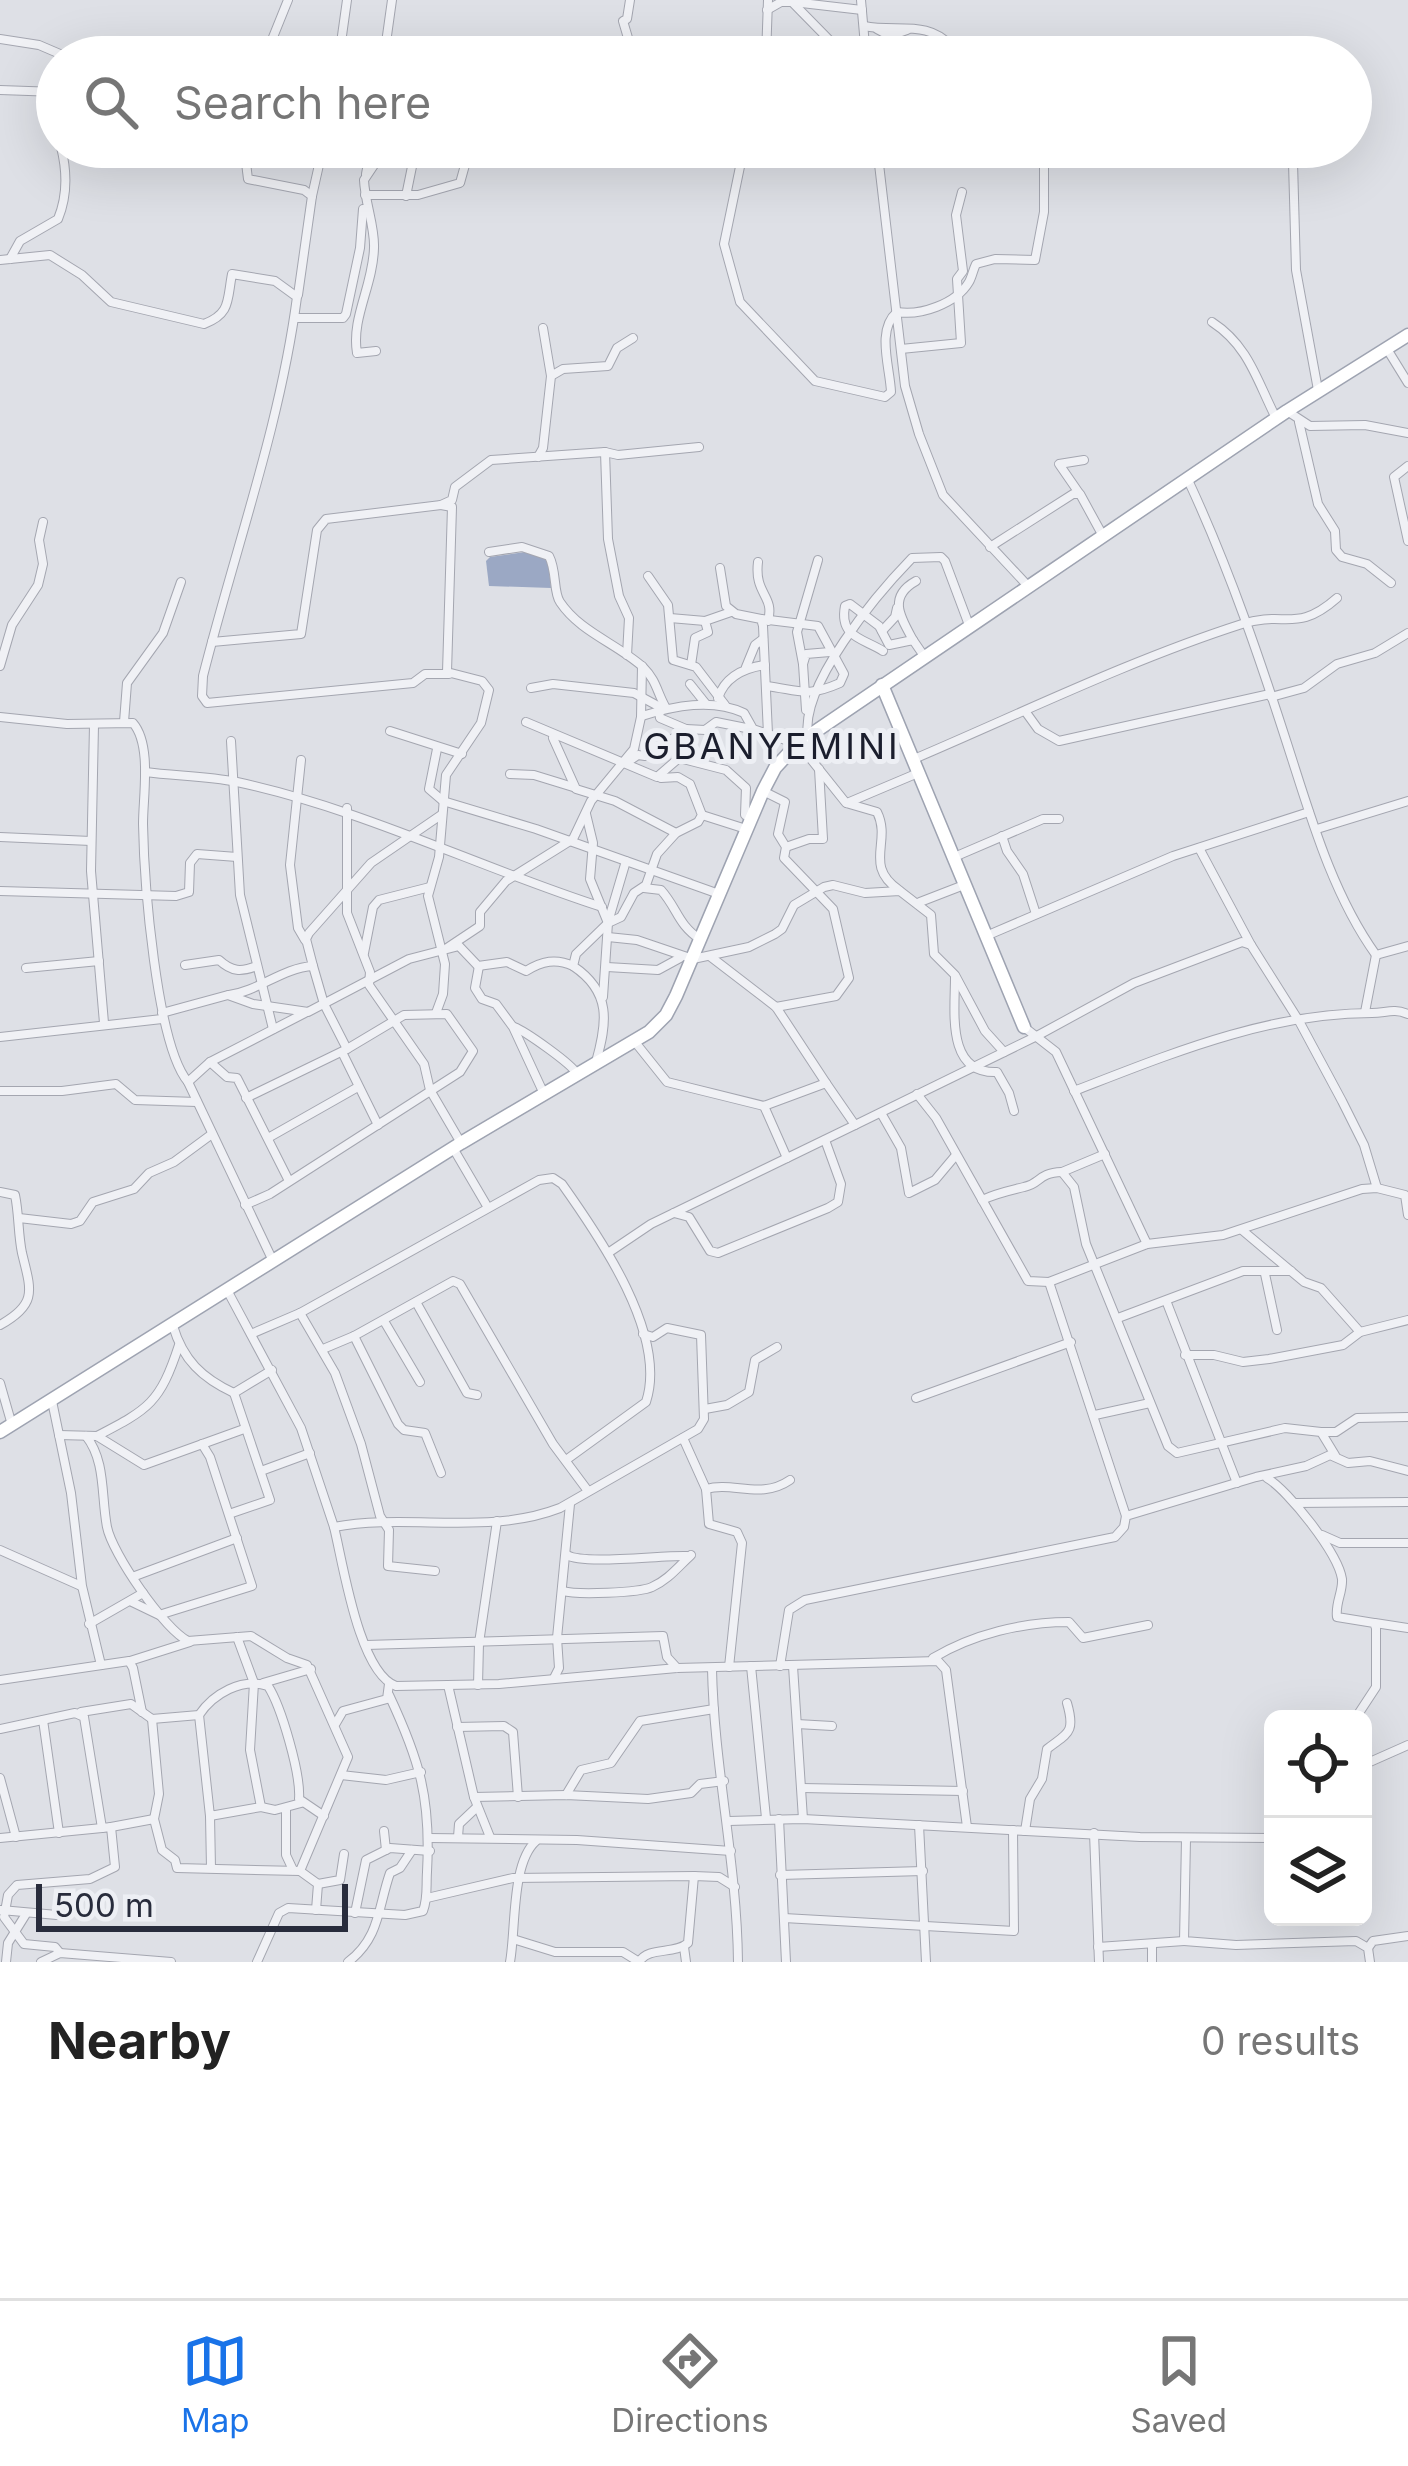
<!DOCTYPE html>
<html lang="en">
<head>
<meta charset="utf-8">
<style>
  :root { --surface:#fff; --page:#f2f2f2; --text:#222; --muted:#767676; --line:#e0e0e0; --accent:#1a73e8 }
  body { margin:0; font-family:Inter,sans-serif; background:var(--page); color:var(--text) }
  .controls { position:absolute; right:36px; bottom:36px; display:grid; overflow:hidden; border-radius:18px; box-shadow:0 12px 48px #0002 }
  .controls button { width:108px; height:108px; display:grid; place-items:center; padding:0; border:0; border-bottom:3px solid var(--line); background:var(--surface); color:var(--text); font:60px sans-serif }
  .scale { position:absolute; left:36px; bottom:30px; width:312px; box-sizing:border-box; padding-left:12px; border:6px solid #282c3c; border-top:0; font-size:33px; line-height:42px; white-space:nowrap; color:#282c3c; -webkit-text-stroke:9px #edeff4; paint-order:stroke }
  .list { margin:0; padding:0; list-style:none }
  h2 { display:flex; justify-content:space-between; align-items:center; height:156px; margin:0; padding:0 48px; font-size:51px }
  h2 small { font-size:39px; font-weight:400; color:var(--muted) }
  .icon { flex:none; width:66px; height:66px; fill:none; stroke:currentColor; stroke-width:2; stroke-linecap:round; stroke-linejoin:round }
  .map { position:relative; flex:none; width:1408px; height:1962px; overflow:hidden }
  .search { position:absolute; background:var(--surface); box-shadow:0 12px 48px #0002; left:36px; right:36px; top:36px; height:132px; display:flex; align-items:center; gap:30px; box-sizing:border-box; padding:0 42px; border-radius:66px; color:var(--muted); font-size:45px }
  .sheet { height:336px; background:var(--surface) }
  nav { display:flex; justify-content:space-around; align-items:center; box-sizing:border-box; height:168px; border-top:3px solid var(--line); background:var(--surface); font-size:33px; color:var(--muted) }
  nav a { display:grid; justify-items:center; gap:6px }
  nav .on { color:var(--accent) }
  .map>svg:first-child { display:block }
  .water { fill:#9ba8c4 }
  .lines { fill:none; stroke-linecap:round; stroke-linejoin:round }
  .minor-casing { stroke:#a4a6b0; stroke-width:10 }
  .major-casing { stroke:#9ea3b1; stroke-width:15 }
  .minor { stroke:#f0f1f5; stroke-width:8 }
  .major { stroke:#fff; stroke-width:12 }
  .labels { text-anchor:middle; stroke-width:10; stroke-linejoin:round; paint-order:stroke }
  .quarter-label { font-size:36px; letter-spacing:3px; fill:#1b1e2d; stroke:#edeff4 }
</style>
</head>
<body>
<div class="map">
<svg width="1408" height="1962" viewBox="0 0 1408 1962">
  <rect width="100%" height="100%" fill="#dee0e6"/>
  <path class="water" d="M525 552 548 559 551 588 489 586 486 561 490 557Z"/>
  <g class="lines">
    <defs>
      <g id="minor">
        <path d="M861 0 866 57"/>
        <path d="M793 2 862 10"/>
        <path d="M767 10 781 2H792L846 57"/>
        <path d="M864 26C896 33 928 19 952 47 975 48 999 51 1022 57"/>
        <path d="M877 29 890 36 907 30"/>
        <path d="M0 39 39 45 67 57"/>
        <path d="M265 57 288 0"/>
        <path d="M339 57 347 0"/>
        <path d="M384 57 392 0"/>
        <path d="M626 57 628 38 623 21 627 19 630 0"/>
        <path d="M766 57 768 0"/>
        <path d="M1049 57 1061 45 1163 56 1172 52"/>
        <path d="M0 90 57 92"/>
        <path d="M46 94 55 102 57 112"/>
        <path d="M244 147 248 179 304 190 312 196 298 295"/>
        <path d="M877 147 905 386 919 434 943 495 1028 586"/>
        <path d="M742 157 724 244 740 302 815 381 885 397 891 392C890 367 876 330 897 312 920 316 956 304 969 282 972 277 973 270 976 264L995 259 1035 260 1044 212V147"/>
        <path d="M1293 162 1296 270 1318 390"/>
        <path d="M366 174 371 147"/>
        <path d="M365 195H418L460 183 470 147"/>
        <path d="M312 196 323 147"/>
        <path d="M406 196 416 147"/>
        <path d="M10 259 20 241 58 219C68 195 67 171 61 147"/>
        <path d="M0 260 50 255 82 275 111 302 204 324C231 314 227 300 232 274L275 281 297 297C280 426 235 549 203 676L202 696 207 703 413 683 425 674H449"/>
        <path d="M295 318H343L346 314 360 248 363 209"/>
        <path d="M1212 322C1249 346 1257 381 1276 418"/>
        <path d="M543 328 551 376"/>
        <path d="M901 349 961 343 957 279 963 271 956 215 962 192"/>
        <path d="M1387 349 1408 383"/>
        <path d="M376 351 357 353C351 318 373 286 374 248 375 227 365 203 364 180L386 147"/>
        <path d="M1287 411 1310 426 1365 425 1408 433"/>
        <path d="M1299 422 1318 504 1335 531 1336 550 1342 557 1367 564 1391 583"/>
        <path d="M538 457 543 448 551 376 563 369 608 366 617 348 633 338"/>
        <path d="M1408 466 1394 477 1408 541"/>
        <path d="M1188 480C1230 570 1262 665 1292 759 1313 825 1335 898 1376 955L1408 946"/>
        <path d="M1079 493 1059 464 1084 460"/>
        <path d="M990 547 1073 494H1080L1103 536"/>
        <path d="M489 552 522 547 549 556C557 571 553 592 560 602 580 632 616 643 643 667 657 681 657 693 666 708"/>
        <path d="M758 562C754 595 775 595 768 621"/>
        <path d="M720 568 726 606 736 614 761 619 763 626 768 734"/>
        <path d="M648 576 668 605 673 660 696 667 725 705"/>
        <path d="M670 618 705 621"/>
        <path d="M761 619 818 626 844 674 840 683C806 698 799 690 766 686"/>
        <path d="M882 631 895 617 897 608"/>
        <path d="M913 640C901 618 887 597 916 581"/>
        <path d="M212 642 301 634 317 530 326 519 441 505 452 500 455 487 491 460 605 452"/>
        <path d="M883 651C862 638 839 637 845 606L850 604 879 626 889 645 913 640 924 656"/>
        <path d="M627 655 629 618 619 596 608 539 605 452 618 455 699 447"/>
        <path d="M803 664 797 632 818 560"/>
        <path d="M691 665 695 638 708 632 705 621 731 612"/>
        <path d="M0 666 12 625 38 585 43 564 39 540 43 522"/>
        <path d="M746 667 755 645 763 639"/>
        <path d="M690 684 706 704"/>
        <path d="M531 688 553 684 634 693 658 706 660 718 686 729"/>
        <path d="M1271 697 1304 688 1337 664 1375 653 1408 633"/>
        <path d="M718 698C725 677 744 668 765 665"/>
        <path d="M806 710 803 664 806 654 830 652"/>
        <path d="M1025 711 1038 729 1059 741 1270 694"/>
        <path d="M642 716C674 706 712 698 744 713L753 729 797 744"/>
        <path d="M0 717 67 724 133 723C152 745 143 796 143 824 144 879 156 1044 188 1082L273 1261"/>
        <path d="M124 722 127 683 163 633 181 582"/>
        <path d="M526 722 657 777 679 758 726 770 746 788 745 815 751 819"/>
        <path d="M94 725 91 871 104 1023"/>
        <path d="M390 731 462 754"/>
        <path d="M808 736C800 685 877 594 912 558L941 557 945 561 969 625"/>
        <path d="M553 738 576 789 615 801 676 833"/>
        <path d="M231 741 240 895 273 1029"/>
        <path d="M798 743 846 803 877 812C892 842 863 865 899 890"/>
        <path d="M437 749 429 789 443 801 536 829 719 894"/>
        <path d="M914 759C1022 713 1130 660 1242 624 1285 610 1296 634 1337 598"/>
        <path d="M301 760 290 865 298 928 305 940"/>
        <path d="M626 763 638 755 645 756C658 743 674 741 686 729L705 730 716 722 751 729"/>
        <path d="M145 772C175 776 207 776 237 782 363 809 480 868 602 907"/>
        <path d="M510 774 534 775 573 787"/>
        <path d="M763 791 785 802 778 834 786 847 784 858 833 909 849 978 836 996 776 1007"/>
        <path d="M847 803 918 773"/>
        <path d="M347 808V913L370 972 369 985 424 1064 430 1090 461 1143"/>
        <path d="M586 814 593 843 590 879 608 923 603 997"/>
        <path d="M702 815 746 829"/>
        <path d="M1317 829 1408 801"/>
        <path d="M1002 836 1007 851 1023 874 1036 914"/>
        <path d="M0 837 91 841"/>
        <path d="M786 847 809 839H823L819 769"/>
        <path d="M1199 848 1251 945"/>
        <path d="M952 858 1043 819H1059"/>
        <path d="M644 888 661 890C678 909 677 924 701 940"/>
        <path d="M0 891 176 896 189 892 190 863 197 854 237 857"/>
        <path d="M920 902 964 885"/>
        <path d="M608 922 626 861"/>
        <path d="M986 936 1173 856 1309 812"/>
        <path d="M608 937 637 940 693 959 749 947 775 934 782 929 794 905 824 887 833 885 865 893 900 891 931 915 934 954 955 975 985 1031 1004 1052"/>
        <path d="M447 948 480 926V912L506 881 573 839 591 801 634 749 641 717 642 666"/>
        <path d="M364 953 373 907 379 900 430 887"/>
        <path d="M711 957 776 1007 826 1083"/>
        <path d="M185 965 219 960C232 972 241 972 257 966"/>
        <path d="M313 966 324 1004 347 1049"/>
        <path d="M479 966 475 988 482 999 496 1004 513 1027 544 1094"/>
        <path d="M607 967 658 970 680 958"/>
        <path d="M26 968 99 961"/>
        <path d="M955 977C955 1012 946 1074 997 1072L1009 1093 1014 1111"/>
        <path d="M229 995C259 991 282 968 313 966L306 939 309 933 371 863 441 815"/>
        <path d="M1365 1012 1376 955"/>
        <path d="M162 1013 228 995 253 1004 308 1012 409 959 459 946 478 966 507 962 526 971C542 961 556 958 573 966"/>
        <path d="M436 1013 443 994 445 964 428 896 439 857 446 775 481 723 489 690 482 681 447 672 452 507 441 505"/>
        <path d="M514 1027C525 1031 572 1064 577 1074"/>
        <path d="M1024 1027 1056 1052 1147 1244"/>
        <path d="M0 1037 162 1019"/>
        <path d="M635 1042 667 1082 764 1106 826 1083 855 1125 1035 1037 1134 983 1242 942 1251 945 1299 1021 1342 1101 1364 1145 1377 1188"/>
        <path d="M342 1052 378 1125"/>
        <path d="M210 1062 227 1077 237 1078 289 1181"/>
        <path d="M596 1062C607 1023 612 992 573 966L576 954 608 923 621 917 634 893 646 885 657 854 676 833 698 822 702 815 690 784 678 777 661 778"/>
        <path d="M188 1082 210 1062 305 1013"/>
        <path d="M0 1091H62L116 1084 135 1100 197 1102"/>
        <path d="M1074 1091C1170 1054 1267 1013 1372 1013 1386 1013 1393 1008 1408 1014"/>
        <path d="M917 1094 936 1118 1028 1281 1049 1282 1147 1244 1223 1235 1362 1189 1377 1188 1405 1195 1408 1215"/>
        <path d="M764 1106 787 1158"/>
        <path d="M881 1113 901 1148 909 1193 935 1180 956 1155"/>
        <path d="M268 1138 358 1087"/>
        <path d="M453 1148 487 1206"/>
        <path d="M1105 1154 1062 1172 1074 1187 1086 1244 1168 1446 1177 1453 1285 1428 1321 1432 1335 1455"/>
        <path d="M0 1192 15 1195C19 1214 18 1234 22 1253 31 1290 38 1304 0 1325"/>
        <path d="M982 1200C997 1193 1008 1191 1024 1187 1041 1184 1037 1173 1062 1172"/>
        <path d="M245 1205 270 1194 460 1072 473 1051 447 1014 404 1015 347 1049 246 1098"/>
        <path d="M674 1213 689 1217 710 1251 718 1253 828 1208 838 1202 841 1184 825 1140"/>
        <path d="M19 1218 71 1224 80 1221 93 1202 134 1189 149 1173 174 1162 212 1134"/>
        <path d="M1242 1230 1304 1282 1321 1288 1360 1332"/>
        <path d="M608 1253 651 1224 855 1125"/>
        <path d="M1265 1274 1277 1330"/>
        <path d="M1049 1282 1126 1516"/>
        <path d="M227 1290 301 1428 334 1527C408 1513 488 1536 560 1508L698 1429 704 1419 701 1335 667 1328 653 1337 643 1334"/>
        <path d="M416 1302 467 1393 477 1395"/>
        <path d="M1167 1303 1237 1483"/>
        <path d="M300 1313 335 1373 361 1444 380 1516 389 1530 388 1566 435 1571"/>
        <path d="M1118 1318 1243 1271H1291"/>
        <path d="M384 1321 420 1382"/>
        <path d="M173 1326C183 1360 202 1378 234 1393"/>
        <path d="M251 1334 300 1313 539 1180 553 1178 562 1184C599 1236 668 1335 646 1402L566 1460"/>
        <path d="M354 1336 398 1424 404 1430 425 1433 441 1473"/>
        <path d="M323 1349 354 1336 453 1281 460 1284 553 1444 588 1491"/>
        <path d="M1185 1355H1214L1243 1362 1269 1359 1343 1345 1360 1332 1408 1320"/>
        <path d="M0 1383 12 1425"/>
        <path d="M916 1398 1071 1342"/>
        <path d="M52 1401 71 1493 82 1586 101 1665"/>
        <path d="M705 1409 727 1405 749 1392 755 1360 777 1347"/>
        <path d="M1095 1415 1150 1403"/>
        <path d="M1321 1432H1336L1357 1418 1408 1417"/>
        <path d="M59 1435 97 1436 144 1465 244 1429"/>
        <path d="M86 1436C106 1461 101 1496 107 1527 112 1553 164 1629 188 1641L251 1636 287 1658 307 1665 348 1757 300 1871 177 1868 175 1860 162 1850 154 1819 159 1794 152 1719"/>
        <path d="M97 1436C149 1409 160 1403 179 1345"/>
        <path d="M683 1438 706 1489 709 1524 737 1532 742 1543 729 1667"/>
        <path d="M261 1471 310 1453"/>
        <path d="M1267 1478C1288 1490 1338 1553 1342 1579 1343 1592 1335 1603 1337 1617L1374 1623 1376 1628V1687L1355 1719"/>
        <path d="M706 1489C733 1481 761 1500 790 1480"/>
        <path d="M1295 1503 1408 1502"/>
        <path d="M229 1514 270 1500 234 1393 272 1370"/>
        <path d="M334 1527C343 1563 359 1673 396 1686L499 1684 677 1668 938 1661 946 1670 967 1827"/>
        <path d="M1322 1535 1340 1543H1408"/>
        <path d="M0 1550 81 1586"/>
        <path d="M567 1555C583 1565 662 1555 687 1556"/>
        <path d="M135 1576 237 1538"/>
        <path d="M563 1591C576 1595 639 1593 652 1587 668 1580 678 1567 691 1555"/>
        <path d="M132 1602 159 1615 252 1586 210 1457 202 1444"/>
        <path d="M1375 1623 1408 1628"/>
        <path d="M89 1624 143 1593"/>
        <path d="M237 1637 254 1683 250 1750 261 1807"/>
        <path d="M366 1645 663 1636 667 1657 677 1668"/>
        <path d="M933 1658C973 1634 1023 1622 1069 1622L1083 1638 1148 1625"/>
        <path d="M130 1661 190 1642"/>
        <path d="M751 1666 766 1818"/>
        <path d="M780 1666 789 1610 805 1600 1115 1537 1124 1527 1126 1516 1256 1477 1306 1466 1330 1455 1348 1463 1370 1461 1408 1471"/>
        <path d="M793 1666 803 1819"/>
        <path d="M712 1669C714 1767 737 1863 738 1962"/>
        <path d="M554 1678 559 1668 557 1638 570 1504"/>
        <path d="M0 1680 129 1661 133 1668 142 1712"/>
        <path d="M263 1683 311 1669"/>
        <path d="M448 1685 474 1797 490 1837"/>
        <path d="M478 1685 479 1643 497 1521"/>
        <path d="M81 1712 131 1704 152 1719 199 1715C213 1694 242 1677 268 1686 281 1706 301 1774 299 1799L324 1816"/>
        <path d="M199 1715 210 1816 261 1807 275 1810 301 1803"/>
        <path d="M43 1720 59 1833"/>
        <path d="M336 1723 343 1711 387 1699 389 1684"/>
        <path d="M797 1724 832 1726"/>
        <path d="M457 1727 504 1726 513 1732 518 1797"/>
        <path d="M0 1729 75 1713 84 1717 102 1828 111 1827 115 1867 90 1879 17 1885 8 1895 4 1917 24 1944 55 1947 60 1953"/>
        <path d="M1363 1765 1408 1745"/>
        <path d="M341 1775 386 1780 421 1772"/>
        <path d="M0 1778 16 1837"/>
        <path d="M802 1788 963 1791"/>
        <path d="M566 1795 581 1770 611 1763 640 1721 714 1709"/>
        <path d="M474 1797 566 1795 648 1799 691 1793 700 1784 724 1781"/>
        <path d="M286 1808V1855L293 1870"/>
        <path d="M210 1816 211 1868"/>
        <path d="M779 1819 786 1962"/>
        <path d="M729 1821 803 1819 1140 1837 1273 1838"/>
        <path d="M919 1825 926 1962"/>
        <path d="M111 1827 154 1819"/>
        <path d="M384 1831 386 1850"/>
        <path d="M1025 1831 1030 1799 1042 1779 1047 1749C1067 1733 1076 1734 1067 1703"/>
        <path d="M1094 1833 1099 1962"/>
        <path d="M458 1837 459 1824 477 1807"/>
        <path d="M0 1838 102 1828"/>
        <path d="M429 1838 577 1840 731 1851"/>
        <path d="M1186 1839 1184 1941 1236 1945 1356 1941 1368 1948 1370 1962"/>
        <path d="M300 1871 318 1884 316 1910"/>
        <path d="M780 1875 923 1871"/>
        <path d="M318 1884 340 1880 344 1854"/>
        <path d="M427 1898 513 1878 694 1876 719 1877 735 1887"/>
        <path d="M1 1910 57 1915"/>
        <path d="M355 1913 366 1860 390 1848 430 1851"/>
        <path d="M784 1918 1014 1931 1013 1830"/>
        <path d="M513 1939 555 1952H623L639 1962"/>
        <path d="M1152 1944V1962"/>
        <path d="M684 1947 686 1962"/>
        <path d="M1098 1947 1184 1941"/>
        <path d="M1368 1948 1373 1941 1408 1936"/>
        <path d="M6 1962 8 1943 26 1914"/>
        <path d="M41 1962 60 1953 171 1962"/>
        <path d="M257 1962 279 1913 288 1908 405 1915 423 1911C428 1898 426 1886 427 1872 431 1799 420 1761 389 1695"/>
        <path d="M348 1962C380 1938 378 1907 390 1873L400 1868 412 1850"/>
        <path d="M510 1962C516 1930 511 1863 536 1841"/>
        <path d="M639 1962C649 1946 674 1955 688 1943L694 1876"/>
      </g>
      <g id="major">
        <path d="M882 685 1024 1027"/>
        <path d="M0 1432 461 1143 649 1032 666 1015 676 996 763 791 775 768 797 744 1287 411 1408 335"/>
      </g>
    </defs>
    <use href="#minor" class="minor-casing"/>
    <use href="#major" class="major-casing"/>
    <use href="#minor" class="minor"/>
    <use href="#major" class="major"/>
  </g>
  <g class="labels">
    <g class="quarter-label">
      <text x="772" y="759">GBANYEMINI</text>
    </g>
  </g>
</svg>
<div class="controls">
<button><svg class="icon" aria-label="locate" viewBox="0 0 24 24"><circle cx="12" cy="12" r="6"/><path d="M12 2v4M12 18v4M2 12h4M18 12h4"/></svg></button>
<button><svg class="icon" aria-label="layers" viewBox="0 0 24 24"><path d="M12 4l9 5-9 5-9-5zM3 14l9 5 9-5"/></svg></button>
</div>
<div class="scale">500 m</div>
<div class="search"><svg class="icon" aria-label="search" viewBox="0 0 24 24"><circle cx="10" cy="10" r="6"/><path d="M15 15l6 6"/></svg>Search here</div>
</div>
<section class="sheet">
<h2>Nearby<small>0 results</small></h2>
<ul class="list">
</ul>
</section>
<nav>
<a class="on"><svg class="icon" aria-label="map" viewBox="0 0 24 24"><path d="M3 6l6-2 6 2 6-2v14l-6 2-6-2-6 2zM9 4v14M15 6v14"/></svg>Map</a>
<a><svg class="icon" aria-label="directions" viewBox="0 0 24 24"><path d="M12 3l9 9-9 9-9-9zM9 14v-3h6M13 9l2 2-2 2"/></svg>Directions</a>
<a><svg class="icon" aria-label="saved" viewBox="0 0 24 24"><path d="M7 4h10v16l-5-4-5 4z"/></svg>Saved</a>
</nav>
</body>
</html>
